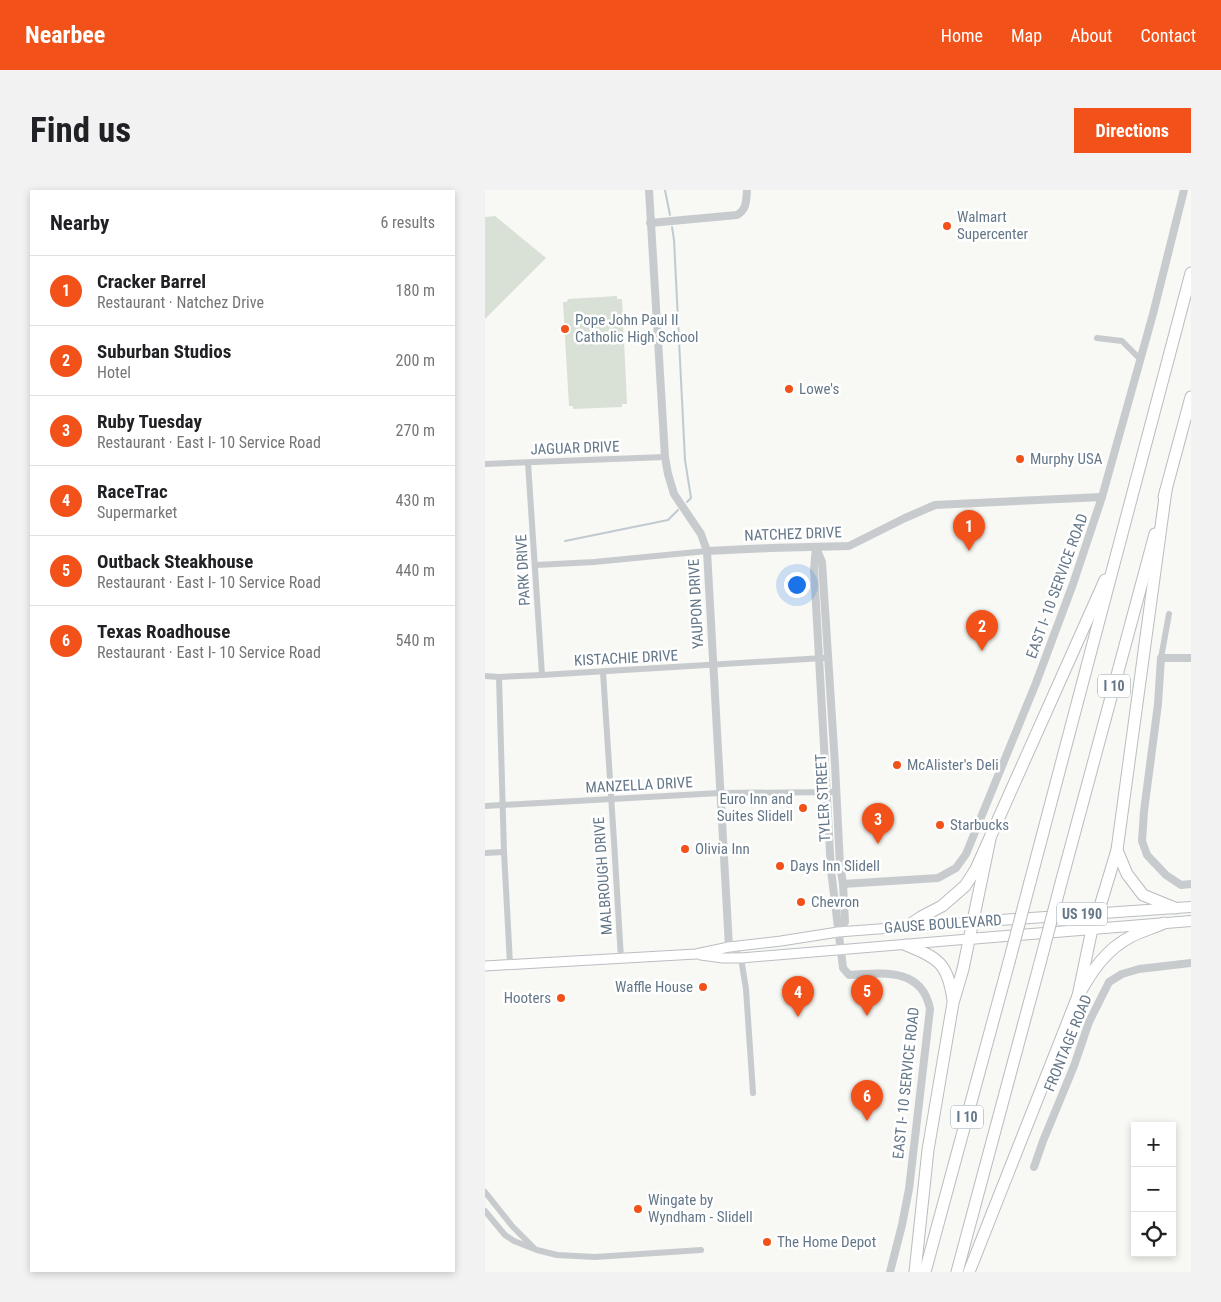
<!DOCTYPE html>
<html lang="en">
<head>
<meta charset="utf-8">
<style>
  :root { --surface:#fff; --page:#f2f2f2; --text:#202124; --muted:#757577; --line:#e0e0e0; --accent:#f2511a }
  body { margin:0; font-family:"Roboto Condensed",sans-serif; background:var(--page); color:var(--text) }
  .controls { position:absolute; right:15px; bottom:15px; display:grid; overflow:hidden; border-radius:0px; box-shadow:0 2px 8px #0003 }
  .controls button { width:45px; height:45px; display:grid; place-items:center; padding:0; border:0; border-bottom:1px solid var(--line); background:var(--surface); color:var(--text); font:25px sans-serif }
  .you { position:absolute; left:311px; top:394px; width:18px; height:18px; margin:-12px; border:4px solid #fff; border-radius:50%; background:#1a73e8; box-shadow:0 0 0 8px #1a73e833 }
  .badge { display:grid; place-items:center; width:32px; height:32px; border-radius:50%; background:var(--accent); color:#fff; font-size:16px; font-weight:700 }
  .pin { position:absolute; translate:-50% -41px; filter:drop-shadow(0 1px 2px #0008) }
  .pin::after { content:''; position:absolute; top:26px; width:18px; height:15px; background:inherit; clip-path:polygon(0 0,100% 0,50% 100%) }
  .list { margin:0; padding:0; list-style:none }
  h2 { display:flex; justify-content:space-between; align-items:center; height:65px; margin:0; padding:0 20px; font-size:21px }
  h2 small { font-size:16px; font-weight:400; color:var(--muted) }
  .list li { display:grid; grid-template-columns:32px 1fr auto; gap:15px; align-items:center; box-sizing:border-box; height:70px; padding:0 20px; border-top:1px solid var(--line) }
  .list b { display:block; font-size:19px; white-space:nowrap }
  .list p { margin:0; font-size:16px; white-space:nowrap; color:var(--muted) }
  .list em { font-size:16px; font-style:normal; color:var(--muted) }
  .icon { flex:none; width:28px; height:28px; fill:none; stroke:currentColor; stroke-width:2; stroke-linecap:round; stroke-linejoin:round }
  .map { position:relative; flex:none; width:706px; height:1082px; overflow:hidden; border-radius:0px }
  header { display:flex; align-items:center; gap:30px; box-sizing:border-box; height:70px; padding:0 25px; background:var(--accent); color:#fff }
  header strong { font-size:24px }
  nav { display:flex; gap:28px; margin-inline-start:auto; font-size:18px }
  .intro { display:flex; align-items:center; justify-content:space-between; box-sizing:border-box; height:120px; padding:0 30px }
  h1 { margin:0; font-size:35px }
  .button { padding:12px 22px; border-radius:0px; background:var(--accent); color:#fff; font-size:18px; font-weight:700 }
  main { display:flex; gap:30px; padding:0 30px }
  aside { flex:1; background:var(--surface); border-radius:0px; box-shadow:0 2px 8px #0003 }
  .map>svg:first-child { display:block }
  .green { fill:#d9e0d5 }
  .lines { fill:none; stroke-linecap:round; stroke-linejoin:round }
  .stream { stroke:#c0cbd1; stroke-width:2 }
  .secondary-casing { stroke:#b9bec3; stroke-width:11 }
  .primary-casing { stroke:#babec2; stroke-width:12 }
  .motorway-casing { stroke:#b9bdc0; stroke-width:13 }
  .minor { stroke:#c7cbce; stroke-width:6 }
  .tertiary { stroke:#c7cbce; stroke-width:8 }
  .secondary { stroke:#fff; stroke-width:9 }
  .primary { stroke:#fff; stroke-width:10 }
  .motorway { stroke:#fff; stroke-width:11 }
  .motorway-bridge-casing { stroke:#b9bdc0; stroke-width:13; stroke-linecap:butt }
  .motorway-bridge { stroke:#fff; stroke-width:11 }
  .poi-dot { fill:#f2511a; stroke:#fff; stroke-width:2 }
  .labels { text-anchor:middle; stroke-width:5; stroke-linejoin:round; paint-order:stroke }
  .shield { fill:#fff; stroke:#92a0ac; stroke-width:1 }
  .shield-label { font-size:14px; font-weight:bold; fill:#647788 }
  .poi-label { font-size:15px; fill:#647788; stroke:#fff; text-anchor:start }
  .street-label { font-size:15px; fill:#647788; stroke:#fff }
</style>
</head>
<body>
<header>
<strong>Nearbee</strong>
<nav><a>Home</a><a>Map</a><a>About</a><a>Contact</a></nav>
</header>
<div class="intro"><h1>Find us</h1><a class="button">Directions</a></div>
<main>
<aside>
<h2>Nearby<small>6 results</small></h2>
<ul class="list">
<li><span class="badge">1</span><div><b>Cracker Barrel</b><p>Restaurant · Natchez Drive</p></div><em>180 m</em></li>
<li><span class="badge">2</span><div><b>Suburban Studios</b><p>Hotel</p></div><em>200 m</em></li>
<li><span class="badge">3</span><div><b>Ruby Tuesday</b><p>Restaurant · East I- 10 Service Road</p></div><em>270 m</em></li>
<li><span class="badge">4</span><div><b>RaceTrac</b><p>Supermarket</p></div><em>430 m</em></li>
<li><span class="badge">5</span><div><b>Outback Steakhouse</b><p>Restaurant · East I- 10 Service Road</p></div><em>440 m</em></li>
<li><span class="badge">6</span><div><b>Texas Roadhouse</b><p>Restaurant · East I- 10 Service Road</p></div><em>540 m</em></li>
</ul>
</aside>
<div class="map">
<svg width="706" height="1082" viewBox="0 0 706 1082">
  <rect width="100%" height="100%" fill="#f8f8f4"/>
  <g class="green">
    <path d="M10 26 61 68 0 129V27Z"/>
    <path d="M132 106V109H137L142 214H137V217L88 219V216H84L78 112H82L83 109Z"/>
  </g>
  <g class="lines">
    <g class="stream">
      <path d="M180 0 185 25"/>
      <path d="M187 37 189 50 200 270 206 308 202 312"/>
      <path d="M80 351 183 330 193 320"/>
    </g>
    <defs>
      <g id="secondary">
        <path d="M216 765 238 768H256L484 749"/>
        <path d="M0 776 211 764 244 757 296 751 353 742 487 732"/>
      </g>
      <g id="primary">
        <path d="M487 732 706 717"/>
        <path d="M484 749 706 731"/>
      </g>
      <g id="motorway">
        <path d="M679 307 706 207"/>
        <path d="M632 660 642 684 658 705 690 718"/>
        <path d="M545 692C599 489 651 285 706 83"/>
        <path d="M576 693 670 344"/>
        <path d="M423 736 436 727 457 716 480 696 491 679 620 390"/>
        <path d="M421 755C453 768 463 773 468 810"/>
        <path d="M593 806 607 739 613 723 632 660 681 300"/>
        <path d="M430 1082 443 960 468 813 478 779 505 649"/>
        <path d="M440 1082 524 772"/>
        <path d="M472 1082 555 773"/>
        <path d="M484 1082 593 806C606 782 621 759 647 746 657 741 668 738 679 733"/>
      </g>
    </defs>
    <use href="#secondary" class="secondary-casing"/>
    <use href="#primary" class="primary-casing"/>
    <use href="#motorway" class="motorway-casing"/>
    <g class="minor">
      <path d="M612 148 637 151 655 169"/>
      <path d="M43 273 57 485"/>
      <path d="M0 274 180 267"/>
      <path d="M51 375 109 372 222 361"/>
      <path d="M676 468 684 424"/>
      <path d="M118 482 129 651 136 769"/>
      <path d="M0 486 14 487 57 485 338 468"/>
      <path d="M14 487 19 662 25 774"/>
      <path d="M0 616 235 603 352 602"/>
      <path d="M0 663 19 662"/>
      <path d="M256 768 261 799 268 903"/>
      <path d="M0 1002 28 1037 49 1058"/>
      <path d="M0 1021 20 1045 29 1051 52 1060 72 1065 110 1067 216 1060"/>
    </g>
    <g class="tertiary">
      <path d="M164 0 180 267 183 284 189 304 216 344 222 361 244 757 256 768"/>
      <path d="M165 33 252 25C262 19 261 11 262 0"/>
      <path d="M331 357 329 379 346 680 358 778 364 785C397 783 437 777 445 819L424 999 417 1035 405 1082"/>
      <path d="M332 360 337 372 350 575 355 675 358 694 360 732 353 742"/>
      <path d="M222 361 285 358 364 356 420 328 450 315 617 307"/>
      <path d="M706 468H676L673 514 659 621 657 651 662 665 681 685 696 695 706 694"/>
      <path d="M358 694 453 688 471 678 481 664 551 493 588 394 617 307 668 124 699 0"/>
      <path d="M549 977 558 951 589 876 604 832 624 792 637 784 654 779 706 773"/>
    </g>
    <use href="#secondary" class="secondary"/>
    <use href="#primary" class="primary"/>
    <use href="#motorway" class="motorway"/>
    <defs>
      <g id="motorway-bridge">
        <path d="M524 772 545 692"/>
        <path d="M555 773 576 693"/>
      </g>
    </defs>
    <use href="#motorway-bridge" class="motorway-bridge-casing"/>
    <use href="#motorway-bridge" class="motorway-bridge"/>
  </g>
  <g class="poi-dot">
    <circle cx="462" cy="36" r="5"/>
    <circle cx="80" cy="139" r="5"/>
    <circle cx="304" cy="199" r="5"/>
    <circle cx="535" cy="269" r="5"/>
    <circle cx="412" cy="575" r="5"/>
    <circle cx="318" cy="618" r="5"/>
    <circle cx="455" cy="635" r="5"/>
    <circle cx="200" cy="659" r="5"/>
    <circle cx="295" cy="676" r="5"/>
    <circle cx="316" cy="712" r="5"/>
    <circle cx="218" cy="797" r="5"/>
    <circle cx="76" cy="808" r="5"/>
    <circle cx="153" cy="1019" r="5"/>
    <circle cx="282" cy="1052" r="5"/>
  </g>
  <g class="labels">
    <g class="shield">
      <rect x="613" y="484.5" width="32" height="23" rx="4"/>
      <rect x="572" y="712.5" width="50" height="23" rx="4"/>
      <rect x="466" y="915.5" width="32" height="23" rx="4"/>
    </g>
    <g class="shield-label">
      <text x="629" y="501">I 10</text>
      <text x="597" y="729">US 190</text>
      <text x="482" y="932">I 10</text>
    </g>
    <g class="poi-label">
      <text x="472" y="32">Walmart<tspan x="472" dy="17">Supercenter</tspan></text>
      <text x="90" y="135">Pope John Paul II<tspan x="90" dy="17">Catholic High School</tspan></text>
      <text x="314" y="204">Lowe's</text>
      <text x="545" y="274">Murphy USA</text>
      <text x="422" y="580">McAlister's Deli</text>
      <text x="308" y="614" text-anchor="end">Euro Inn and<tspan x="308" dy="17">Suites Slidell</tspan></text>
      <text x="465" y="640">Starbucks</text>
      <text x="210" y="664">Olivia Inn</text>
      <text x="305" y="681">Days Inn Slidell</text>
      <text x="326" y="717">Chevron</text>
      <text x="208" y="802" text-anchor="end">Waffle House</text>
      <text x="66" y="813" text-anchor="end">Hooters</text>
      <text x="163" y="1015">Wingate by<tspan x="163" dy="17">Wyndham - Slidell</tspan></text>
      <text x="292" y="1057">The Home Depot</text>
    </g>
    <g class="street-label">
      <text transform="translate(90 258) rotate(-2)" y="5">JAGUAR DRIVE</text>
      <text transform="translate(308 344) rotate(-2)" y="5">NATCHEZ DRIVE</text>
      <text transform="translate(38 380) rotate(-93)" y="5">PARK DRIVE</text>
      <text transform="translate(572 396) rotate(-70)" y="5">EAST I- 10 SERVICE ROAD</text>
      <text transform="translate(211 414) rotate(-93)" y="5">YAUPON DRIVE</text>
      <text transform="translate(141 468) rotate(-3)" y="5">KISTACHIE DRIVE</text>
      <text transform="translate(154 595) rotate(-3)" y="5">MANZELLA DRIVE</text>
      <text transform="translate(338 608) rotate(-93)" y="5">TYLER STREET</text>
      <text transform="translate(118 686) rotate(-94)" y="5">MALBROUGH DRIVE</text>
      <text transform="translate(458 734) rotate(-4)" y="5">GAUSE BOULEVARD</text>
      <text transform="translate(583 853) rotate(-68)" y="5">FRONTAGE ROAD</text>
      <text transform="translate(421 893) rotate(-84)" y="5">EAST I- 10 SERVICE ROAD</text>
    </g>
  </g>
</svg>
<div class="controls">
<button>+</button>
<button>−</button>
<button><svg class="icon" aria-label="locate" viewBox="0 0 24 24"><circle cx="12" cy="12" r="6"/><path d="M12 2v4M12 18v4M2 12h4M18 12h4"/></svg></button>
</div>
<div class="you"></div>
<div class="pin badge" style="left:484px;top:361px">1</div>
<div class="pin badge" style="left:497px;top:461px">2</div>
<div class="pin badge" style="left:393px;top:654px">3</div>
<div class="pin badge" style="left:313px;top:827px">4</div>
<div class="pin badge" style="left:382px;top:826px">5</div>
<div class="pin badge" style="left:382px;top:931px">6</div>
</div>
</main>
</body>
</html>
